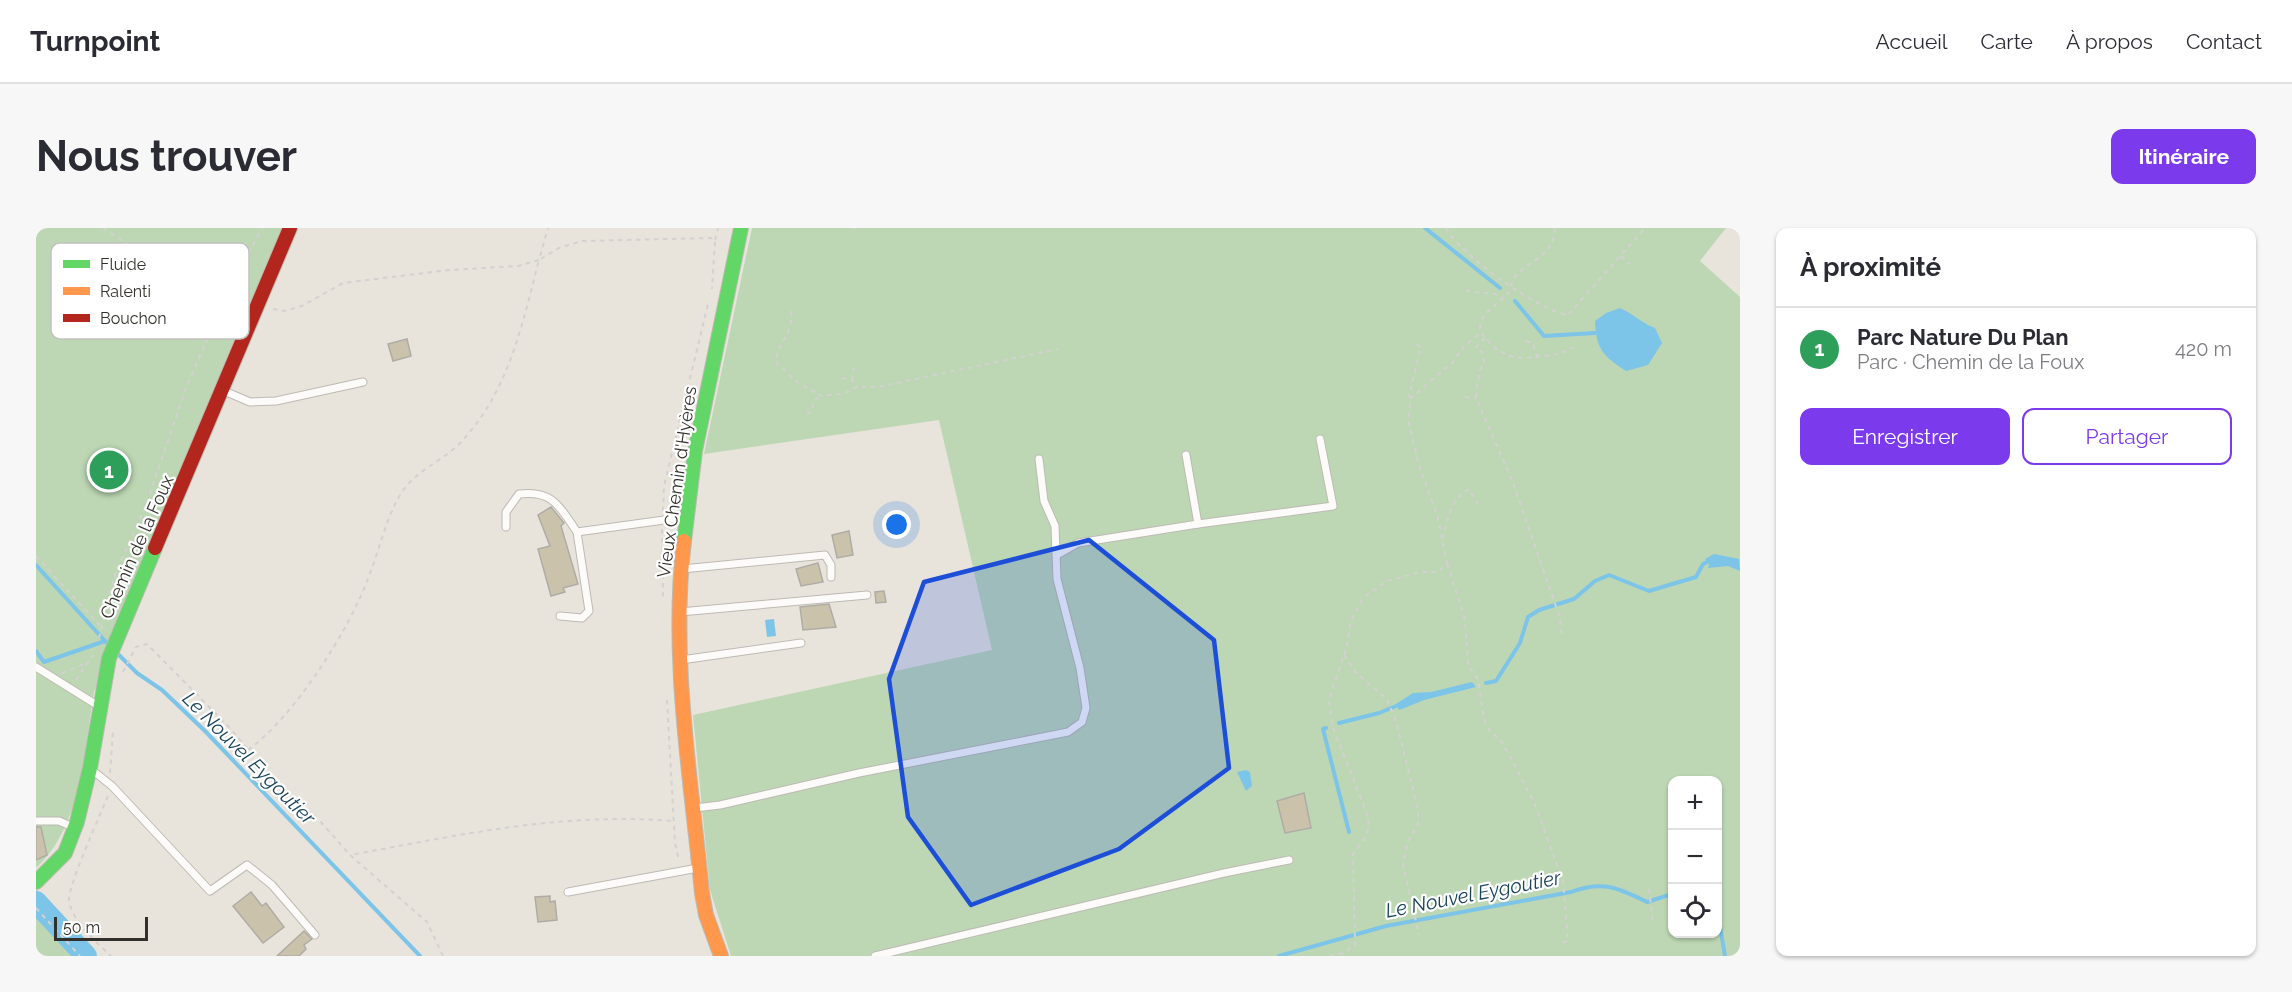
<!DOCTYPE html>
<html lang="fr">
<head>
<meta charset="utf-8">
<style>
  :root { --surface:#fff; --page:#f7f7f7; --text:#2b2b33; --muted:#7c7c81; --line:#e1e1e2; --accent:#7c3aed }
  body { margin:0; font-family:Raleway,sans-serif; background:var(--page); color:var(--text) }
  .controls { position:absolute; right:18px; bottom:18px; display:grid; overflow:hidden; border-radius:12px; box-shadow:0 2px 4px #0004 }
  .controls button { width:54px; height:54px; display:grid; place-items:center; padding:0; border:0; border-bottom:2px solid var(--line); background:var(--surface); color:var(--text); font:30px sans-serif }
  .scale { position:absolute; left:18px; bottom:15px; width:94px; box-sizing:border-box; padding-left:6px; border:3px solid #32302a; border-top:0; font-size:16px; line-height:21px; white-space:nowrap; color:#32302a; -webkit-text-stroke:4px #fff; paint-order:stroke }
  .you { position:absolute; left:861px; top:297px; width:21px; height:21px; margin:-15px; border:4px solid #fff; border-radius:50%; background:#1a73e8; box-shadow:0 0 0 9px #1a73e833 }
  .badge { display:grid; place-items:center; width:39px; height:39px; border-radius:50%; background:var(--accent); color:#fff; font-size:20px; font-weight:700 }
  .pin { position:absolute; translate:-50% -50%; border:3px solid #fff; box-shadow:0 2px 6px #0006 }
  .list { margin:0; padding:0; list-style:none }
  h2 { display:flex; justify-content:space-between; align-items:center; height:78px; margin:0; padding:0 24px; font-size:26px }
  h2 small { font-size:20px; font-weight:400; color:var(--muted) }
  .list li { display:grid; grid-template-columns:39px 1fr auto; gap:18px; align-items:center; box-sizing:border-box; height:84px; padding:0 24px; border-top:2px solid var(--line) }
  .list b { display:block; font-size:22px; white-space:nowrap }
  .list p { margin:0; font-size:20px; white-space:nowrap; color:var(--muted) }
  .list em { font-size:20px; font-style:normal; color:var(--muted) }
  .actions { display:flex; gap:12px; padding:18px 24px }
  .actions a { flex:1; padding:14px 0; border:2px solid var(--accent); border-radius:12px; text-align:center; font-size:21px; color:var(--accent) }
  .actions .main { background:var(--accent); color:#fff }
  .icon { flex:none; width:33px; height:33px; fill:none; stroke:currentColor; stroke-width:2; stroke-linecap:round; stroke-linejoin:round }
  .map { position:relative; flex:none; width:1704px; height:728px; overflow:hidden; border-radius:12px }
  header { display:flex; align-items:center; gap:36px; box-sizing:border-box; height:84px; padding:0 30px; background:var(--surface); border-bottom:2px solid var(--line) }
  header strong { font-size:28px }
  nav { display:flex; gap:33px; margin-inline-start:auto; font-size:21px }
  .intro { display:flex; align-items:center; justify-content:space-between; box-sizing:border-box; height:144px; padding:0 36px }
  h1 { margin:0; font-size:42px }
  .button { padding:15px 27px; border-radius:12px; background:var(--accent); color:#fff; font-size:21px; font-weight:700 }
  main { display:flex; gap:36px; padding:0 36px }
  aside { flex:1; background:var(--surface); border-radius:12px; box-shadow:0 2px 4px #0004 }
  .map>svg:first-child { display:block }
  .green { fill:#bdd7b4; fill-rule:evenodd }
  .water { fill:#7dc4e9 }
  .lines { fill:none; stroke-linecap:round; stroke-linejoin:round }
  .stream { stroke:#7dc4e9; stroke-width:4 }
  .river { stroke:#7dc4e9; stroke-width:22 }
  .building { fill:#cbc2ac; stroke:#afaca6; stroke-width:1.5 }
  .lane-casing { stroke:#bdbab3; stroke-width:9 }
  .fast-casing { stroke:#bdbab3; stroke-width:16 }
  .slow-casing { stroke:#bdbab3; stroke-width:16 }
  .jam-casing { stroke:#bdbab3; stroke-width:16 }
  .path { stroke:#d3d2d0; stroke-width:2; stroke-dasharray:4.5 4.5; stroke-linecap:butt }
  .lane { stroke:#fcfbfa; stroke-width:7 }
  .fast { stroke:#63d668; stroke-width:14 }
  .slow { stroke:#ff974d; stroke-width:14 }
  .jam { stroke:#b3261e; stroke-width:14 }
  .marked { fill:#1d4ed8; fill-opacity:0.2; stroke:#1d4ed8; stroke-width:4.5; stroke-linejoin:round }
  .labels { text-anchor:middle; stroke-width:4.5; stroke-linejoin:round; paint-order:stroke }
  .street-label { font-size:18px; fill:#32302a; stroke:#fff }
  .water-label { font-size:20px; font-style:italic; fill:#19445b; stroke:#fff }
  .key { fill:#fff; stroke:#c2c1bf; stroke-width:1.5 }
  .key-label { font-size:16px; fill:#32302a }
</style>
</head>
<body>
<header>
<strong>Turnpoint</strong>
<nav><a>Accueil</a><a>Carte</a><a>À propos</a><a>Contact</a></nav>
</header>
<div class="intro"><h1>Nous trouver</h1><a class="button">Itinéraire</a></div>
<main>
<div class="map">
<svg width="1704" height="728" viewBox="0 0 1704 728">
  <rect width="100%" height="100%" fill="#e8e4dc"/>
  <g class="green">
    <path d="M0 0H246L58 464C48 523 46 598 0 640Z"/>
    <path d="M716 0H1690L1664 33 1704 69V728H695L674 662 657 487 956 422 903 192 668 226ZM1636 552H1682V706H1636Z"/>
    <path d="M0 660 32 702 57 728H0Z"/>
  </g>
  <g class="water">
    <path d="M1584 80C1598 86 1605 95 1619 100L1626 115 1612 137 1590 143C1567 128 1560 121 1559 93L1570 85Z"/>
    <path d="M1678 326 1703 331 1704 343 1692 338 1672 340 1673 336 1669 331Z"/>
    <path d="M738 391 740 408 731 409 729 392Z"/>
    <path d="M1436 454 1440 459 1388 472 1366 481 1363 482 1360 476 1377 465 1395 464Z"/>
    <path d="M1210 542 1214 544 1216 558 1210 563 1201 544Z"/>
  </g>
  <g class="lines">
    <g class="stream">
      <path d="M1389 0 1464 60"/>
      <path d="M1479 73 1508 108 1559 105"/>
      <path d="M0 337 69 413"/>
      <path d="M0 423 8 434 69 413 72 416"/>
      <path d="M82 426 101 445 126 462 169 503 384 728"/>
      <path d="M1450 455 1460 453 1484 415 1492 389 1503 382 1538 371 1559 353 1573 347 1613 363 1660 349 1667 336 1675 332"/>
      <path d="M1303 495 1343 485 1365 476"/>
      <path d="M1290 500 1287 501 1313 604"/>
      <path d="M1682 687 1689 728"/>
      <path d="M1243 728 1350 698 1535 664C1567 652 1582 660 1611 674L1636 666"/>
    </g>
    <path class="river" d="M0 674 50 728"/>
  </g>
  <g class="building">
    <path d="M371 111 375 128 357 133 352 116Z"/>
    <path d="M515 279 528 295 525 298 542 356 527 360 529 364 515 368 502 321 514 318 502 287Z"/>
    <path d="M813 303 817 327 801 330 796 307Z"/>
    <path d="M782 335 787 354 765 358 760 341Z"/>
    <path d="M848 363 850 374 840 375 839 364Z"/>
    <path d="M793 376 800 399 767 402 764 379Z"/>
    <path d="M1268 565 1275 600 1249 605 1241 573Z"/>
    <path d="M0 599H5L11 627 0 632Z"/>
    <path d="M215 664 226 678 230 675 248 699 227 715 197 678Z"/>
    <path d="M514 668V674L519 673 521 692 502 694 499 669Z"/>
    <path d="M268 703 276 711 268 717 270 721 263 728H241Z"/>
  </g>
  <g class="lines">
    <defs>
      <g id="lane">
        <path d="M188 163 214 174 240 173 327 154"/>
        <path d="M1162 296 1297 278 1284 211"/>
        <path d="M470 299V284L483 266C517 262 523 278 541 304L650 289"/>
        <path d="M1021 327 1042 315 1162 296 1150 227"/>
        <path d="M646 341 789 327 795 337V349"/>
        <path d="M644 384 831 367"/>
        <path d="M524 388 546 390 553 383 541 304"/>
        <path d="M645 432 765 415"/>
        <path d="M0 439 64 479"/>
        <path d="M56 542 76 558 174 663 211 637 236 657 279 707"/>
        <path d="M659 580 684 577 823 545 1032 504 1046 494 1050 480 1044 440 1021 351 1019 298 1008 273 1003 231"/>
        <path d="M0 593H23L37 599"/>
        <path d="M532 664 662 640"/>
        <path d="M839 728 1188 645 1253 632"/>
      </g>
      <g id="fast">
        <path d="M648 313 659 223 705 0"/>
        <path d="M0 654 29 625 41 594 54 540 73 430 119 320"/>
      </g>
      <path id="slow" d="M648 313C634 430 655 549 666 665L670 687 685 728"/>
      <path id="jam" d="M119 320 254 0"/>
    </defs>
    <use href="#lane" class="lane-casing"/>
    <use href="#fast" class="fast-casing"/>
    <use href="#slow" class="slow-casing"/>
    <use href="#jam" class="jam-casing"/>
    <g class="path">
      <path d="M67 0 88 14 209 69"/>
      <path d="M815 0H821"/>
      <path d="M1410 0C1427 29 1500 81 1532 87L1609 0"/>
      <path d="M1519 0C1519 28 1492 32 1477 51 1475 55 1475 60 1473 64 1459 81 1427 91 1456 117 1468 128 1482 132 1499 129 1514 127 1525 127 1538 119"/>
      <path d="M679 12 682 0"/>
      <path d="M1585 28 1594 36"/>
      <path d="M1430 62C1443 67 1455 62 1466 69"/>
      <path d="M237 81 248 83 266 78 307 55 413 42 482 38 503 32 512 0"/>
      <path d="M755 83C757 110 741 113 740 134L761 154 786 168 809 165 821 159H842L1022 121"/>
      <path d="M1449 110 1440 119 1447 125 1448 134 1443 145 1440 170 1476 252 1524 390 1526 410"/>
      <path d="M1490 113 1497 115 1501 129"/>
      <path d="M806 150 816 152 821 159"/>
      <path d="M816 152 818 140"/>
      <path d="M1429 169 1440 170"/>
      <path d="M1375 170 1373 168 1385 119 1380 116"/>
      <path d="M771 186 776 183 778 172 786 168"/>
      <path d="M627 283 628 258 673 72"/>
      <path d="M626 301 627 370"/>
      <path d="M1406 311C1413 291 1412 273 1433 261L1443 278"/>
      <path d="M0 328 65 399"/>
      <path d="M1411 336 1429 391 1432 438 1442 451 1448 491 1453 502 1466 514 1498 574 1527 653 1532 713 1523 715"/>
      <path d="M63 410 78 349 111 274 150 160 193 61 226 0"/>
      <path d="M1308 427 1319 444 1351 471 1361 497 1382 581V596L1372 613 1367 636 1383 707"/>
      <path d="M87 444 100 419 111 416 194 500 240 555 284 593 314 627"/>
      <path d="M26 445 51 435"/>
      <path d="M40 452 57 427"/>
      <path d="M631 472 639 615 643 633"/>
      <path d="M212 522C258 489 314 401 333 348 344 320 349 293 364 267 379 242 406 234 425 214 473 163 486 97 503 32L523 20 546 13 675 10 679 13 676 61"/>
      <path d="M74 545 77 503"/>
      <path d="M72 568C65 585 31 660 33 673 37 694 60 714 75 728"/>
      <path d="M1613 661 1617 695"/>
      <path d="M0 680 44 728"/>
      <path d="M407 728 391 694 314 627C424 607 525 584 638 593"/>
      <path d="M1294 728 1308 725 1319 717 1317 626 1331 607 1333 591 1296 497 1293 472 1310 421 1315 393 1327 370 1351 353 1384 344H1402L1411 336 1402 290 1383 237 1372 191 1375 170 1417 134 1428 118 1446 104"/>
    </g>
    <use href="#lane" class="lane"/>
    <use href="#fast" class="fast"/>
    <use href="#slow" class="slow"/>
    <use href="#jam" class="jam"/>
  </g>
  <path class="marked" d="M1053 312 1178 412 1193 540 1083 621 935 677 872 589 853 451 888 354Z"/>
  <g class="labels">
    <g class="street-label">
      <text transform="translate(641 254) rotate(-82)" y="6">Vieux Chemin d'Hyères</text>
      <text transform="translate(101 319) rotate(-66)" y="6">Chemin de la Foux</text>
    </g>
    <g class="water-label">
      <text transform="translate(213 530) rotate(45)" y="7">Le Nouvel Eygoutier</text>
      <text transform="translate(1437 666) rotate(-11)" y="7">Le Nouvel Eygoutier</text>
    </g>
  </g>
  <rect x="15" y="15" width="198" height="96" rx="9" class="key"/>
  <rect x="27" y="32" width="27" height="8" fill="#63d668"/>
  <rect x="27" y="59" width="27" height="8" fill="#ff974d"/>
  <rect x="27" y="86" width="27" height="8" fill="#b3261e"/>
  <g class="key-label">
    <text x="64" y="42">Fluide</text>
    <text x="64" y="69">Ralenti</text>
    <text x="64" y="96">Bouchon</text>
  </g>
</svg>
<div class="controls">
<button>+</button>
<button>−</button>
<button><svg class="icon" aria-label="locate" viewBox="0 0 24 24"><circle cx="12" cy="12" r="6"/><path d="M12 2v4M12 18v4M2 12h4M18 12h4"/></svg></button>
</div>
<div class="scale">50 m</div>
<div class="you"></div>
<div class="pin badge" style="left:73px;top:242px;background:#2e9e5b">1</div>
</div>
<aside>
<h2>À proximité<small></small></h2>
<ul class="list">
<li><span class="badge" style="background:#2e9e5b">1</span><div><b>Parc Nature Du Plan</b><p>Parc · Chemin de la Foux</p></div><em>420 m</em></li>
</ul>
<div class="actions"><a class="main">Enregistrer</a><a>Partager</a></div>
</aside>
</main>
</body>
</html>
